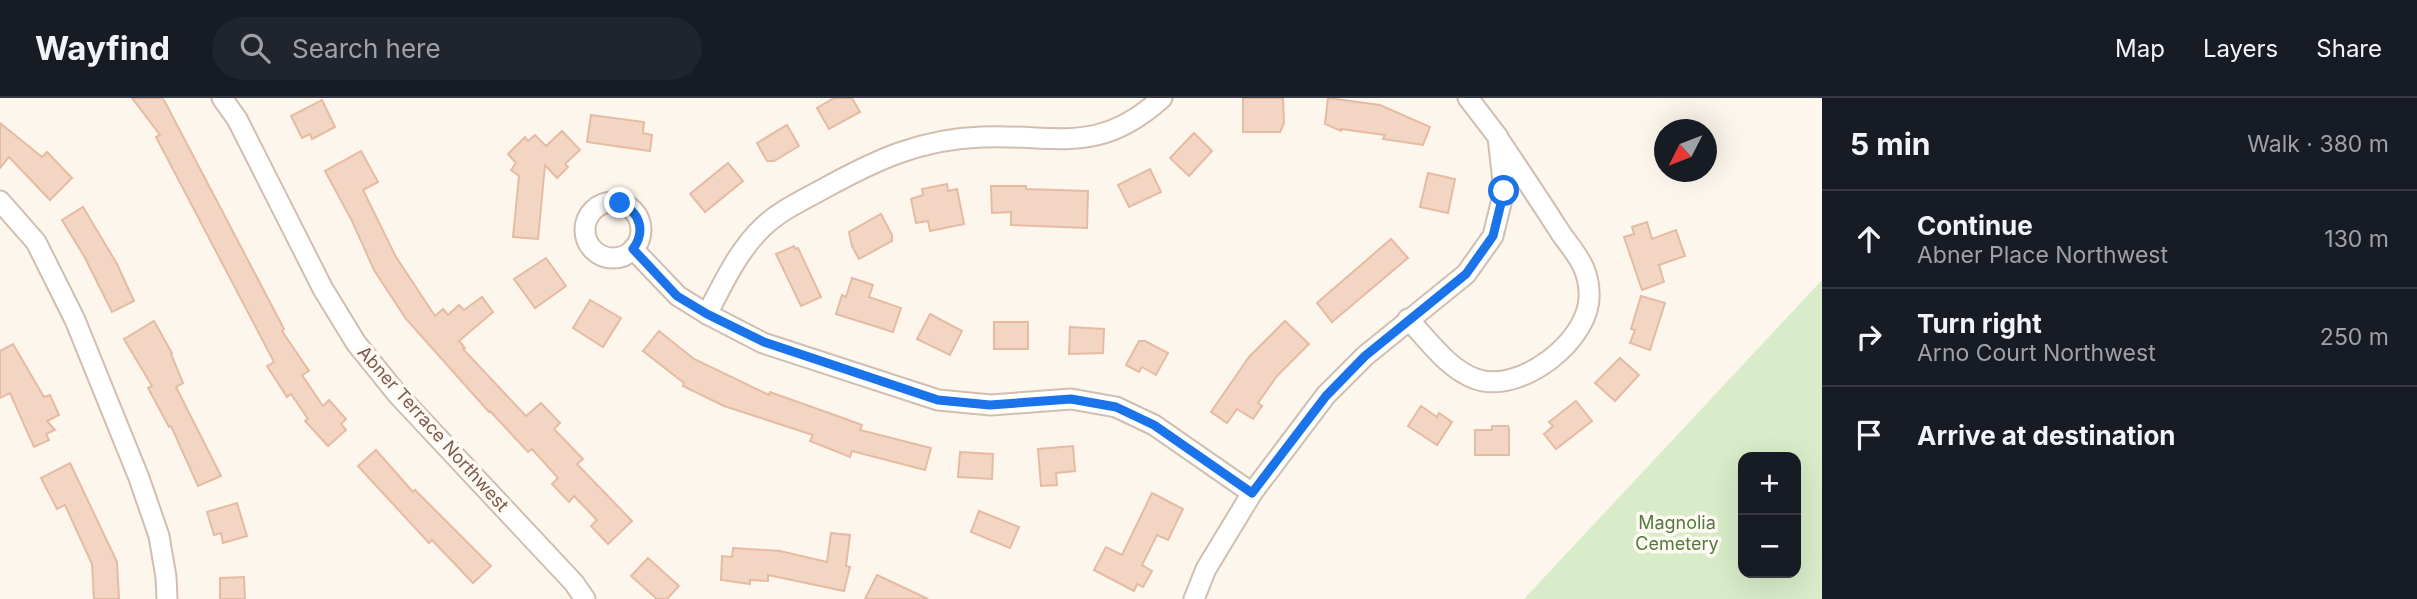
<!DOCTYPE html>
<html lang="en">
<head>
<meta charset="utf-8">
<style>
  :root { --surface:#171b24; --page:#20242c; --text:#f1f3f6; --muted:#9ea1a6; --line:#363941 }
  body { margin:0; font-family:Inter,sans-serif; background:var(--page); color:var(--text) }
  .controls { position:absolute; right:21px; bottom:21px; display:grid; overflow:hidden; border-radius:14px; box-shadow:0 7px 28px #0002 }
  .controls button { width:63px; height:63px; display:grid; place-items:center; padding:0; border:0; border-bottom:2px solid var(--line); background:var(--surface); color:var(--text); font:35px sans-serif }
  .compass { position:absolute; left:1654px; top:21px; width:63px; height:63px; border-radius:50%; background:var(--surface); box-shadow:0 7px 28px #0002; rotate:228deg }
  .stop { position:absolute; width:21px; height:21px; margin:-16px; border:5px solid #1a73e8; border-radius:50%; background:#fff }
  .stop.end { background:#1a73e8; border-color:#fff; box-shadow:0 2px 7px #0008 }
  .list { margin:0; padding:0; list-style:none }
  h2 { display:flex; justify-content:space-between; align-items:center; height:91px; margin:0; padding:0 28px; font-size:30px }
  h2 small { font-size:23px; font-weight:400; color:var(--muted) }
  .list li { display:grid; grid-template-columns:46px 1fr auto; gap:21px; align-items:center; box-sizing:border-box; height:98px; padding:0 28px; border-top:2px solid var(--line) }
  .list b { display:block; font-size:26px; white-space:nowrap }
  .list p { margin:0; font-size:23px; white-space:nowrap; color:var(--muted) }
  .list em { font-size:23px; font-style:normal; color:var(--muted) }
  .icon { flex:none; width:38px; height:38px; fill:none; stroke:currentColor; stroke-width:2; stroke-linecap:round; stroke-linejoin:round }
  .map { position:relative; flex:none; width:1822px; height:501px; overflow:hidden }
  header { display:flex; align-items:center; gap:42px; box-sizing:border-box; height:98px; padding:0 35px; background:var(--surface); border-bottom:2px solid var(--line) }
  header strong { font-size:33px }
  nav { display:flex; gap:38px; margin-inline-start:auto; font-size:24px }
  .search { width:490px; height:63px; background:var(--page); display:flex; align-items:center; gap:18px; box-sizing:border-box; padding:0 24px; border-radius:38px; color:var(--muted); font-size:26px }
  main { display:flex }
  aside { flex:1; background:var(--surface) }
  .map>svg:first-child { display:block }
  .green { fill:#d8ecc9; fill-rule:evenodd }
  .building { fill:#f3d5c3; stroke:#e6bba3; stroke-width:2 }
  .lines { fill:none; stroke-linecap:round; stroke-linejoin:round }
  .minor-casing { stroke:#d1beb0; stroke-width:23 }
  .minor { stroke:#fff; stroke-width:19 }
  .route { stroke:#1a73e8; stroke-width:9 }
  .labels { text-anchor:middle; stroke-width:7; stroke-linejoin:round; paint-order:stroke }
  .street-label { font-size:18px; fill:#7a5c4d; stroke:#fffaf3 }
  .park-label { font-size:18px; fill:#537a41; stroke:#fffaf3 }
</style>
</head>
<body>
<header>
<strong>Wayfind</strong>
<div class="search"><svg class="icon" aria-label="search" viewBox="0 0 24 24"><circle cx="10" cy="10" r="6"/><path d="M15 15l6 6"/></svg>Search here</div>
<nav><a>Map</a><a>Layers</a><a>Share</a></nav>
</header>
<main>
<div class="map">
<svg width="1822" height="501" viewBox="0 0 1822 501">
  <rect width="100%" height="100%" fill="#fdf6ec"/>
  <path class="green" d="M1822 182V501H1524ZM1743 359H1796V475H1743Z"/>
  <g class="building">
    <path d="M132 0H162L165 4 284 231 282 233 309 273 302 277 323 308 329 302 346 321 341 326 346 332 328 348 305 323 308 321 291 296 287 299 267 268 274 264 156 39 160 37Z"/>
    <path d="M834 0H852L860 14 829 31 817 10Z"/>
    <path d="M1243 0H1283L1284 25 1280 34H1243Z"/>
    <path d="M1328 0 1380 7 1430 29 1423 47 1383 41 1385 37 1341 31V33L1325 26Z"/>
    <path d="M322 2 335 29 312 41 310 36 302 40 291 18Z"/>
    <path d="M591 17 644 24 643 35 652 37 650 53 587 44Z"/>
    <path d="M0 25 42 59 47 54 72 80 50 102 9 59 0 70Z"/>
    <path d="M787 27 799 48 774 63H767L757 45Z"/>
    <path d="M562 33 580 52 565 66 568 69 557 80 545 67 538 141 513 139 519 78 511 72 516 65 508 56 525 39 528 43 535 37 546 48Z"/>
    <path d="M1194 35 1212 53 1189 78 1170 60Z"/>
    <path d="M361 53 378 84 363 92 396 159 435 218 443 211 448 217 459 207 464 212 482 199 493 214 459 243 465 250 463 251 526 318 541 305 560 325 554 331 583 361 577 366 632 423 608 446 591 428 597 422 574 398 569 404 552 386 558 380 532 351 528 354 490 313 489 314 406 221 374 172 352 123 325 73Z"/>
    <path d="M728 65 743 83 705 114 690 96Z"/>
    <path d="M1150 71 1161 94 1129 109 1118 87Z"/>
    <path d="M1428 75 1455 81 1448 115 1420 109Z"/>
    <path d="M947 86 948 93 957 91 964 126 930 133 928 123 916 125 911 101 923 97 922 91Z"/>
    <path d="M991 88H1026V91L1088 93 1087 130 1011 127V114L992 115Z"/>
    <path d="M83 109 117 166 134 203 112 214 84 158 62 122Z"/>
    <path d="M881 116 892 137V143L859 161 852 148 849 134Z"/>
    <path d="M1647 124 1652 141 1676 132 1685 158 1659 167 1664 184 1642 192 1624 139 1634 136 1632 129Z"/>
    <path d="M1391 141 1408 160 1332 224 1317 205Z"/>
    <path d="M794 148 795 151 798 150 821 199 801 208 776 156Z"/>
    <path d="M546 160 566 188 535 210 514 181Z"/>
    <path d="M852 180 873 187 869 199 901 210 893 234 836 216 842 197 846 199Z"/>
    <path d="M1641 198 1665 205 1650 252 1630 245 1635 232 1631 231Z"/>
    <path d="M590 202 621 220 603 249 573 230Z"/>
    <path d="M930 216 962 233 950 257 917 241Z"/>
    <path d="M154 223 172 255 171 256 183 285 176 289 221 378 198 388 171 328 169 329 148 290 152 288 124 241Z"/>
    <path d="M1285 223 1309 246 1277 278 1258 305 1262 308 1253 321 1237 311 1227 325 1211 314 1249 259Z"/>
    <rect x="994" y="224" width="34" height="27"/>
    <path d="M1070 229 1104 231 1103 255 1069 256Z"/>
    <path d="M659 233 694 261 769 297 770 294 843 320 862 327 860 332 931 350 925 372 852 353 850 359 810 343 813 337 724 308 683 288 684 285 643 253Z"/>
    <path d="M1139 243H1145L1168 255 1156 277 1142 269 1139 274 1126 267Z"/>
    <path d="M13 246 44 299 50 297 59 317 47 323 55 332 46 336 49 342 34 349 10 295 0 300V253Z"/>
    <path d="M1620 260 1639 277 1615 303 1595 285Z"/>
    <path d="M1576 303 1592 323 1556 351 1544 336 1553 328 1549 324Z"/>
    <path d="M1421 308 1437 319 1439 315 1452 324 1437 347 1408 328Z"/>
    <path d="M1492 328H1508L1509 331V357H1475V332H1492Z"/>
    <path d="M1073 348 1075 373 1056 375 1057 387 1041 388 1038 351Z"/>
    <path d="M376 352 413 394 415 392 491 468 473 485 432 442 429 445 358 368Z"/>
    <path d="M960 354 993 356 992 381 958 379Z"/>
    <path d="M70 365 117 464 119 501H94L92 466 65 407 57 411 41 380Z"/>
    <path d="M1152 395 1183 411 1168 442 1157 437 1142 467 1152 473 1143 489 1137 486 1134 493 1094 472 1106 449 1122 457Z"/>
    <path d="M237 405 247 438 223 445 221 435 214 437 207 414Z"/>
    <path d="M979 413 1019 429 1010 450 971 434Z"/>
    <path d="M831 435 850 437 846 468 850 469 844 493 768 477V483L750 482V486L721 482 722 458 732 459 733 450 780 453 827 464Z"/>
    <path d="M648 460 679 488 667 501H657L631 478Z"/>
    <path d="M877 477 928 501H865Z"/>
    <path d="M244 479 245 501H220V480Z"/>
  </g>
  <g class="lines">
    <defs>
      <g id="minor">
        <path d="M222 0 237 21 323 191 356 245 398 297 574 485 585 501"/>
        <path d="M0 103 36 144 75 222 139 380 159 438 166 479 167 501"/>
        <circle cx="613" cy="132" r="28"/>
        <path d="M633 151 678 198 707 216 763 245 938 302 991 307 1071 301 1116 309 1154 327 1252 395"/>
        <path d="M707 216C723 186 738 152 764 128 781 112 803 102 823 91 876 62 920 41 982 39 1057 36 1098 58 1162 0"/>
        <path d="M1408 221C1428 242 1449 272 1476 281 1520 297 1593 241 1589 194 1589 188 1587 179 1585 173 1581 161 1570 148 1562 137 1542 106 1521 74 1500 43"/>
        <path d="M1194 501 1206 471 1252 395 1326 297 1365 258 1466 176 1493 138 1504 93 1498 39 1468 0"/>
      </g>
    </defs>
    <use href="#minor" class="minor-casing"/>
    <use href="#minor" class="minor"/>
  </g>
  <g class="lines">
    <path class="route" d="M620 105C640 114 646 133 633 151L677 198 707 216 764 244 938 302 990 307 1071 301 1116 309 1154 327 1252 395 1326 298 1365 258 1466 176 1493 138 1504 93"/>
  </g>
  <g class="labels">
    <g class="street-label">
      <text transform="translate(433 331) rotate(48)" y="6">Abner Terrace Northwest</text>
    </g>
    <g class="park-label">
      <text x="1677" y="431">Magnolia<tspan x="1677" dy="21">Cemetery</tspan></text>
    </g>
  </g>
</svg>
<div class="controls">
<button>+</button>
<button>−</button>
</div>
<svg class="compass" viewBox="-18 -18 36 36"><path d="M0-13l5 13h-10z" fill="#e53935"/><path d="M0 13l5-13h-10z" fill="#9ea1a6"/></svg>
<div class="stop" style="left:1504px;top:93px"></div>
<div class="stop end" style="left:620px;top:105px"></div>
</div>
<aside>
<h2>5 min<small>Walk · 380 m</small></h2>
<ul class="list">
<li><svg class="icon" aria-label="ahead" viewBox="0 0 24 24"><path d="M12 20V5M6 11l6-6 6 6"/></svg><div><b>Continue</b><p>Abner Place Northwest</p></div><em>130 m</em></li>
<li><svg class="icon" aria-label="right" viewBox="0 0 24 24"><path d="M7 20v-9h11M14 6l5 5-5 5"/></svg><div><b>Turn right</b><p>Arno Court Northwest</p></div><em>250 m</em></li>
<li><svg class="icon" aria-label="arrive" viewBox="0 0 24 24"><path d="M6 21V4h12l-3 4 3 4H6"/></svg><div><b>Arrive at destination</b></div></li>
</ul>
</aside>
</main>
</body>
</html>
